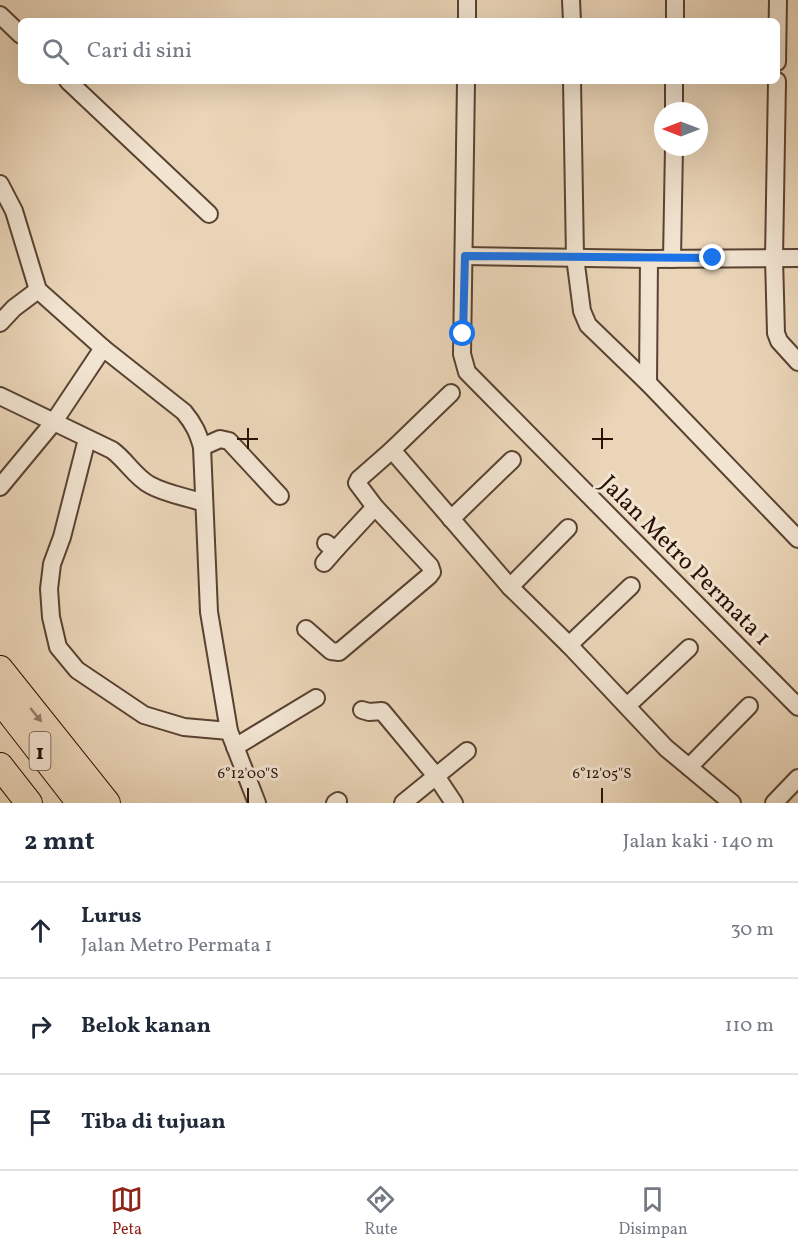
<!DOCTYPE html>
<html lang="id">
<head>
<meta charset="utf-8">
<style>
  :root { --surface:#fff; --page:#f2f2f3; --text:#1f2937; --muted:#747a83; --line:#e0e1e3; --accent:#8f2418 }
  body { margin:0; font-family:Vollkorn,serif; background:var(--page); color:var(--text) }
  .compass { position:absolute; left:654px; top:102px; width:54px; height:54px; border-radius:50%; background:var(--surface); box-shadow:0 6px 24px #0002; rotate:270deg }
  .stop { position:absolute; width:18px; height:18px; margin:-14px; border:4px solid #1a73e8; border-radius:50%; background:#fff }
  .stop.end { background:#1a73e8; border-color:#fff; box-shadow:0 2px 6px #0008 }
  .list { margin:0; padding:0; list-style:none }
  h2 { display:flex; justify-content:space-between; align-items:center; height:78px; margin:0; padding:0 24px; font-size:26px }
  h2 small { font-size:20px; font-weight:400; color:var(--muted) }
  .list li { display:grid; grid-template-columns:39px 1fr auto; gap:18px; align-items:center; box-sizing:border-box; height:96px; padding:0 24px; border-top:2px solid var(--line) }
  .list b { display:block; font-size:22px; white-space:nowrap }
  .list p { margin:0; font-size:20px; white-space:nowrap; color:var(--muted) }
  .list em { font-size:20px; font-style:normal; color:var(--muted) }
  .icon { flex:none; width:33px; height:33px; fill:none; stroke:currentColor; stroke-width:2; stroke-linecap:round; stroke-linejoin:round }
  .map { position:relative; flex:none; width:798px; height:803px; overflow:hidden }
  .search { position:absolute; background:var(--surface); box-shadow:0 6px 24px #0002; left:18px; right:18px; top:18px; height:66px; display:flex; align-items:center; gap:15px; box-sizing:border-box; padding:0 21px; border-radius:9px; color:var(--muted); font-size:22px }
  .sheet { height:366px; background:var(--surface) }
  nav { display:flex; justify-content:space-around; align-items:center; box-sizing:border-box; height:84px; border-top:2px solid var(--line); background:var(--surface); font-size:16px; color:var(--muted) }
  nav a { display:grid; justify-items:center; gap:3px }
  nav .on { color:var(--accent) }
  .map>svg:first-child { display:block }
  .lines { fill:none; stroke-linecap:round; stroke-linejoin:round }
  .minor-casing { stroke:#5a4232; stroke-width:20 }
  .highway-casing { stroke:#2a1105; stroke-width:28 }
  .minor { stroke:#f1e4d1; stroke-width:16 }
  .highway { stroke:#ead5b8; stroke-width:26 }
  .oneway { fill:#947d67 }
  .route { stroke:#1a73e8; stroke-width:8 }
  .ticks { fill:none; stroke:#2a1105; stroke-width:2 }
  .labels { text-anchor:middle; stroke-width:6; stroke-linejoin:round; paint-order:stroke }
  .shield { fill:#f1e4d1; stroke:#665042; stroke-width:1.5 }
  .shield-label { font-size:22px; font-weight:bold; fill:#2a1105 }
  .street-label { font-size:24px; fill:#2a1105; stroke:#f1e4d1 }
  .ticks-label { font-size:15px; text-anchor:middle; fill:#2a1105; stroke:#f1e4d1; stroke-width:6; stroke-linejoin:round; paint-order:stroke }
</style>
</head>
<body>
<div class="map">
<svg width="798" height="803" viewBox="0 0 798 803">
  <rect width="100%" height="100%" fill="#ead5b8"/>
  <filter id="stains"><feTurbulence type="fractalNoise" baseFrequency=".00333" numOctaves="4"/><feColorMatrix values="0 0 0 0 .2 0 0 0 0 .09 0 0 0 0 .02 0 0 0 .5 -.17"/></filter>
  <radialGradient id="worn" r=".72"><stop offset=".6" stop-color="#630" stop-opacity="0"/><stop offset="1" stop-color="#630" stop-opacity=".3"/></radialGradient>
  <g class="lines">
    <defs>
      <g id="minor">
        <path d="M571 0 572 21"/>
        <path d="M0 15 21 35"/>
        <path d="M467 21V0"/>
        <path d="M675 21V0"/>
        <path d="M777 62 778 0"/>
        <path d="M68 81 209 214"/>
        <path d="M466 81 462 354 467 372 798 707"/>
        <path d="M572 81 575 257 582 311 588 325 648 383 798 539"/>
        <path d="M777 81 774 258 776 333 779 341 798 362"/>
        <path d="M674 111V81"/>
        <path d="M0 184 14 211 38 290 103 348"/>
        <path d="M465 256 649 259 798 258"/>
        <path d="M672 259 674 147"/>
        <path d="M0 323 14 308 38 290"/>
        <path d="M648 383 649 259"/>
        <path d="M0 396 112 450C126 460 135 477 150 485 166 494 187 497 204 503"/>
        <path d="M87 439 62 537 52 564 49 589 51 617 58 647 77 670 144 715 184 727 229 731"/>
        <path d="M202 447 220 439 229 441 280 496"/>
        <path d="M392 450 510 587 569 645 666 748 732 803"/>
        <path d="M0 487 53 423 103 348 184 412C194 424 198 433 202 447L209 612 229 731 257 803"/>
        <path d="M451 519 512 460"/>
        <path d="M326 543 332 548H337L375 507"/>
        <path d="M324 563 337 548"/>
        <path d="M510 587 568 528"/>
        <path d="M306 629 331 651 339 652 429 576 432 572 430 566 375 507 357 483 359 479 392 450 451 393"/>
        <path d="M569 645 631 586"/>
        <path d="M627 706 689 648"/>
        <path d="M362 710 369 712 382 711 436 776 454 803"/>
        <path d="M235 747 316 698"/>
        <path d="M689 767 749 706"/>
        <path d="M335 803 338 801"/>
        <path d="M403 803 467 751"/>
        <path d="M774 803 798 778"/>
      </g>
      <g id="highway">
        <path d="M0 669 107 803"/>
        <path d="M0 700 80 803"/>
        <path d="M0 766 29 803"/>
      </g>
    </defs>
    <use href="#minor" class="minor-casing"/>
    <use href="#highway" class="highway-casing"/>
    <use href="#minor" class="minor"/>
    <use href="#highway" class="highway"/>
  </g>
  <defs><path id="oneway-solid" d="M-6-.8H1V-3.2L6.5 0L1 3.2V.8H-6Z" transform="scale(1.5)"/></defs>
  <use class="oneway" href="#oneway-solid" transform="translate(36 715) rotate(51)"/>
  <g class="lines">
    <path class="route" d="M463 334 465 256 713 258"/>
  </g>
  <path class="ticks" d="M248 428V449M602 428V449M237 439H258M592 439H613M248 788V803M602 788V803"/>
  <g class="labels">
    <rect class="shield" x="29.5" y="732" width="21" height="38" rx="4.5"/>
    <g class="shield-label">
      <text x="40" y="759">1</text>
    </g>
    <g class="street-label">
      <text transform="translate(686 560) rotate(45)" y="8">Jalan Metro Permata 1</text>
    </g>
  </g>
  <g class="ticks-label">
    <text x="248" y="778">6°12'00"S</text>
    <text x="602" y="778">6°12'05"S</text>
  </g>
  <rect width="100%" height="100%" filter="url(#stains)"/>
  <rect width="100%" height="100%" fill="url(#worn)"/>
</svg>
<svg class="compass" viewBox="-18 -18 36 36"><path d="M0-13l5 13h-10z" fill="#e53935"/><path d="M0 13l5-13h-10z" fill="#747a83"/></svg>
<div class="stop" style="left:463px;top:334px"></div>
<div class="stop end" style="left:713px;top:258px"></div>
<div class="search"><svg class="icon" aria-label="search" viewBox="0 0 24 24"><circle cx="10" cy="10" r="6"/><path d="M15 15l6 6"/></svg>Cari di sini</div>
</div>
<section class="sheet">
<h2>2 mnt<small>Jalan kaki · 140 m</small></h2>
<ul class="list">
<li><svg class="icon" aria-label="ahead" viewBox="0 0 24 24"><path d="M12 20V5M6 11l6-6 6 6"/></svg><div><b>Lurus</b><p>Jalan Metro Permata 1</p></div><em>30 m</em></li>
<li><svg class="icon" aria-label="right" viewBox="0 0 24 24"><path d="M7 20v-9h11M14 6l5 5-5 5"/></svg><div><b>Belok kanan</b></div><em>110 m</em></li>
<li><svg class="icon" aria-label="arrive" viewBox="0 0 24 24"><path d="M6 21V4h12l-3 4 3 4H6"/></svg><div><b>Tiba di tujuan</b></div></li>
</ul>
</section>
<nav>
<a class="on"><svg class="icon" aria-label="map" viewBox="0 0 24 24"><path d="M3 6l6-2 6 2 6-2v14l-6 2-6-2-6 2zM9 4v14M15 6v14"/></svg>Peta</a>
<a><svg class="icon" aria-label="directions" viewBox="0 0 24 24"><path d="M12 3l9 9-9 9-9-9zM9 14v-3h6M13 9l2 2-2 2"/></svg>Rute</a>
<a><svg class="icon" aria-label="saved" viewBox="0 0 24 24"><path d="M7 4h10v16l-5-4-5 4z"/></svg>Disimpan</a>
</nav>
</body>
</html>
